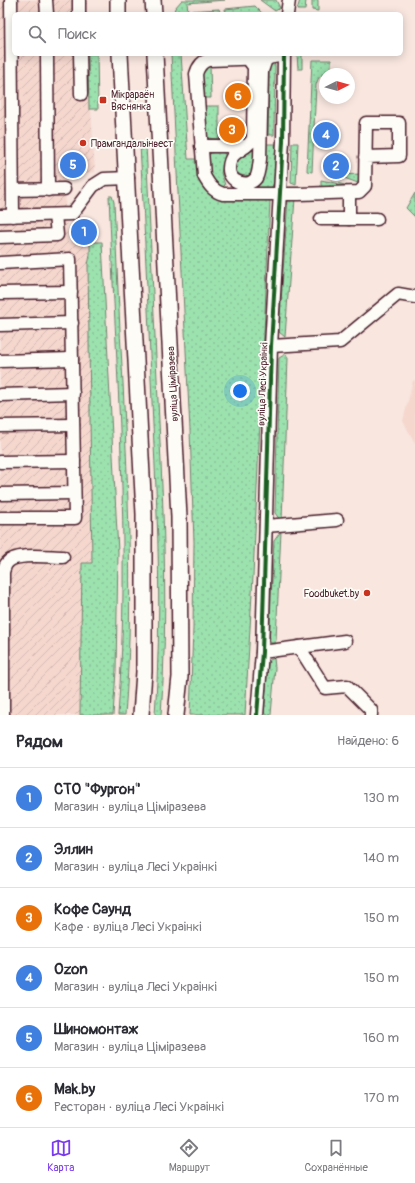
<!DOCTYPE html>
<html lang="ru">
<head>
<meta charset="utf-8">
<style>
  :root { --surface:#fff; --page:#f7f7f7; --text:#2b2b33; --muted:#7c7c81; --line:#e1e1e2; --accent:#7c3aed }
  body { margin:0; font-family:Pangolin,sans-serif; background:var(--page); color:var(--text) }
  .compass { position:absolute; left:319px; top:68px; width:36px; height:36px; border-radius:50%; background:var(--surface); box-shadow:0 2px 10px #0003; rotate:84deg }
  .you { position:absolute; left:240px; top:391px; width:14px; height:14px; margin:-10px; border:3px solid #fff; border-radius:50%; background:#1a73e8; box-shadow:0 0 0 6px #1a73e833 }
  .badge { display:grid; place-items:center; width:26px; height:26px; border-radius:50%; background:var(--accent); color:#fff; font-size:13px; font-weight:700 }
  .pin { position:absolute; translate:-50% -50%; border:2px solid #fff; box-shadow:0 1px 4px #0006 }
  .list { margin:0; padding:0; list-style:none }
  h2 { display:flex; justify-content:space-between; align-items:center; height:52px; margin:0; padding:0 16px; font-size:17px }
  h2 small { font-size:13px; font-weight:400; color:var(--muted) }
  .list li { display:grid; grid-template-columns:26px 1fr auto; gap:12px; align-items:center; box-sizing:border-box; height:60px; padding:0 16px; border-top:1px solid var(--line) }
  .list b { display:block; font-size:15px; white-space:nowrap }
  .list p { margin:0; font-size:13px; white-space:nowrap; color:var(--muted) }
  .list em { font-size:13px; font-style:normal; color:var(--muted) }
  .icon { flex:none; width:22px; height:22px; fill:none; stroke:currentColor; stroke-width:2; stroke-linecap:round; stroke-linejoin:round }
  .map { position:relative; flex:none; width:415px; height:715px; overflow:hidden }
  .search { position:absolute; background:var(--surface); box-shadow:0 2px 10px #0003; left:12px; right:12px; top:12px; height:44px; display:flex; align-items:center; gap:10px; box-sizing:border-box; padding:0 14px; border-radius:6px; color:var(--muted); font-size:15px }
  .sheet { height:412px; background:var(--surface) }
  nav { display:flex; justify-content:space-around; align-items:center; box-sizing:border-box; height:56px; border-top:1px solid var(--line); background:var(--surface); font-size:11px; color:var(--muted) }
  nav a { display:grid; justify-items:center; gap:2px }
  nav .on { color:var(--accent) }
  .map>svg:first-child { display:block }
  .built { fill:#f5d7ce }
  .industrial { fill:url(#industrial-furrows) }
  .green { fill:url(#green-dots); stroke:#73806d }
  .lines { fill:none; stroke-linecap:round; stroke-linejoin:round }
  .minor-casing { stroke:#4a1f2b; stroke-width:15 }
  .major-casing { stroke:#4a1f2b; stroke-width:18 }
  .minor { stroke:#fdfcf7; stroke-width:12 }
  .major { stroke:#fdfcf7; stroke-width:15 }
  .cycleway-casing { stroke:#fdfcf7; stroke-width:6 }
  .cycleway { stroke:#1b5e20; stroke-width:4 }
  .poi-dot { fill:#c8321e; stroke:#fdfcf7; stroke-width:1.5 }
  .labels { text-anchor:middle; stroke-width:3.5; stroke-linejoin:round; paint-order:stroke }
  .poi-label { font-size:10px; fill:#4a1f2b; stroke:#fdfcf7; text-anchor:start }
  .street-label { font-size:10px; fill:#4a1f2b; stroke:#fdfcf7 }
</style>
</head>
<body>
<div class="map">
<svg width="415" height="715" viewBox="0 0 415 715">
  <defs>
    <pattern id="industrial-furrows" width="10" height="10" patternUnits="userSpaceOnUse"><rect width="10" height="10" fill="#f5d7ce"/><path d="M-1 1l2-2M0 10L10 0M9 11l2-2" fill="none" stroke="#d4b8b1"/></pattern>
    <pattern id="green-dots" width="8" height="8" patternUnits="userSpaceOnUse"><rect width="8" height="8" fill="#9ce2af"/><path d="M2 2h.1M6 6h.1" fill="none" stroke="#88c197" stroke-width="1.8" stroke-linecap="round"/></pattern>
  </defs>
  <rect width="100%" height="100%" fill="#f8e6df"/>
  <filter id="ink" filterUnits="userSpaceOnUse"><feTurbulence type="fractalNoise" baseFrequency=".025" numOctaves="2"/><feDisplacementMap in="SourceGraphic" scale="8" xChannelSelector="R" yChannelSelector="G"/><feConvolveMatrix kernelMatrix="1 2 1 2 8 2 1 2 1" color-interpolation-filters="sRGB"/></filter>
  <g filter="url(#ink)">
    <path class="built" d="M415 380V443L403 421 413 381Z"/>
    <path class="industrial" d="M0 0H87V14H14V54H88L89 108 91 109 95 172 67 175 65 206 68 242H90L88 265 92 564H82L80 715H0Z"/>
    <g class="green">
      <path d="M182 0H225L187 3 188 11 219 9 221 14H173L175 8Z"/>
      <path d="M260 0H276L280 8 275 11Z"/>
      <path d="M300 0H306L305 10H297Z"/>
      <path d="M312 0H318V11L312 10Z"/>
      <path d="M255 6 263 14H226L225 9Z"/>
      <path d="M88 54H97L98 109H89Z"/>
      <path d="M171 54H181L188 159H199L204 185 268 198 270 201 253 576 245 715H190L193 628 194 542 190 430Z"/>
      <path d="M297 54H302V69H298Z"/>
      <path d="M312 60H331V72C323 72 318 77 316 85L312 172 307 171Z"/>
      <path d="M272 63H274L275 66 274 135H268L269 65Z"/>
      <path d="M210 66 211 98H202C202 87 198 71 210 66Z"/>
      <path d="M203 106H219V139L204 138Z"/>
      <path d="M254 141 256 165 251 175C242 177 238 175 234 167L235 159Z"/>
      <path d="M292 143H298L296 185 291 183Z"/>
      <path d="M140 144H146C150 237 155 329 159 422 164 520 168 617 161 715H155C162 619 158 522 153 425 149 331 145 238 140 144Z"/>
      <path d="M265 144H276L274 182 271 189 264 191 240 185 250 183Z"/>
      <path d="M220 151 224 153 226 156 221 173 225 185 221 189 209 177 208 156 211 153Z"/>
      <path d="M362 174 360 181 358 183 336 175Z"/>
      <path d="M321 180 355 187 321 188Z"/>
      <path d="M415 193V217L406 208Z"/>
      <path d="M109 196H112L114 202C117 262 119 322 123 383 128 493 134 604 125 715H118C131 542 116 369 109 196Z"/>
      <path d="M295 198 285 337 279 332 288 199Z"/>
      <path d="M90 242H102L118 552 116 671 113 715H80L82 563H92L88 265 90 255Z"/>
      <path d="M286 354 288 358 282 520H280L275 513 279 358Z"/>
      <path d="M281 531 276 640 275 643H271L269 638 274 541Z"/>
      <path d="M274 658 275 668 271 715H264L268 661Z"/>
    </g>
    <g class="lines">
      <defs>
        <g id="minor">
          <path d="M11 0 13 216"/>
          <path d="M46 0 47 14"/>
          <path d="M79 0V14"/>
          <path d="M287 14 289 0"/>
          <path d="M47 54 48 190"/>
          <path d="M80 54 81 94"/>
          <path d="M284 55 268 58 208 60C201 62 198 67 196 74L204 176C209 185 213 191 223 194H299L359 192 365 186 366 123H399V156L365 157"/>
          <path d="M248 59 254 67 253 138C247 152 230 148 229 168 228 182 248 189 256 178 259 173 259 165 260 159L262 71 265 62 268 58"/>
          <path d="M201 146H246"/>
          <path d="M13 190 64 189"/>
          <path d="M349 193V219H377"/>
          <path d="M0 216 72 214 93 186 104 179 128 178"/>
          <path d="M321 219H349"/>
          <path d="M0 237 57 235 55 215"/>
          <path d="M0 263 70 259 75 518H0"/>
          <path d="M0 293 71 292"/>
          <path d="M0 325 72 323"/>
          <path d="M271 346 340 342 398 294 415 297"/>
          <path d="M0 361 72 359"/>
          <path d="M0 395 73 393"/>
          <path d="M0 426 73 425"/>
          <path d="M0 462 74 461"/>
          <path d="M0 494 74 493"/>
          <path d="M266 526 337 520"/>
          <path d="M299 647 325 688 347 686 371 710V715"/>
          <path d="M262 652 345 641"/>
          <path d="M3 715V572C4 569 5 565 7 563 15 552 50 557 63 557"/>
          <path d="M257 715 262 652 271 346 283 141 284 54"/>
        </g>
        <g id="major">
          <path d="M118 0V14"/>
          <path d="M153 0 154 14"/>
          <path d="M120 54 144 514V672L141 715"/>
          <path d="M155 54 179 517 180 677 176 715"/>
        </g>
      </defs>
      <use href="#minor" class="minor-casing"/>
      <use href="#major" class="major-casing"/>
      <use href="#minor" class="minor"/>
      <use href="#major" class="major"/>
      <defs>
        <path id="cycleway" d="M257 715 262 652 271 346 283 141 284 54"/>
      </defs>
      <use href="#cycleway" class="cycleway-casing"/>
      <use href="#cycleway" class="cycleway"/>
    </g>
  </g>
  <g class="poi-dot">
    <rect x="99" y="96" width="8" height="8" rx="2"/>
    <circle cx="83" cy="143" r="4"/>
    <circle cx="367" cy="593" r="4"/>
  </g>
  <g class="labels">
    <g class="poi-label">
      <text x="111" y="98">Мікрараён<tspan x="111" dy="12">Вяснянка</tspan></text>
      <text x="91" y="147">Прамгандальінвест</text>
      <text x="359" y="597" text-anchor="end">Foodbuket.by</text>
    </g>
    <g class="street-label">
      <text transform="translate(172 384) rotate(-93)" y="4">вуліца Ціміразева</text>
      <text transform="translate(262 384) rotate(-88)" y="4">вуліца Лесі Украінкі</text>
    </g>
  </g>
</svg>
<svg class="compass" viewBox="-18 -18 36 36"><path d="M0-13l5 13h-10z" fill="#e53935"/><path d="M0 13l5-13h-10z" fill="#7c7c81"/></svg>
<div class="you"></div>
<div class="pin badge" style="left:84px;top:232px;background:#3f7fe0">1</div>
<div class="pin badge" style="left:336px;top:166px;background:#3f7fe0">2</div>
<div class="pin badge" style="left:232px;top:130px;background:#e8710a">3</div>
<div class="pin badge" style="left:326px;top:135px;background:#3f7fe0">4</div>
<div class="pin badge" style="left:73px;top:165px;background:#3f7fe0">5</div>
<div class="pin badge" style="left:238px;top:96px;background:#e8710a">6</div>
<div class="search"><svg class="icon" aria-label="search" viewBox="0 0 24 24"><circle cx="10" cy="10" r="6"/><path d="M15 15l6 6"/></svg>Поиск</div>
</div>
<section class="sheet">
<h2>Рядом<small>Найдено: 6</small></h2>
<ul class="list">
<li><span class="badge" style="background:#3f7fe0">1</span><div><b>СТО &quot;Фургон&quot;</b><p>Магазин · вуліца Ціміразева</p></div><em>130 m</em></li>
<li><span class="badge" style="background:#3f7fe0">2</span><div><b>Эллин</b><p>Магазин · вуліца Лесі Украінкі</p></div><em>140 m</em></li>
<li><span class="badge" style="background:#e8710a">3</span><div><b>Кофе Саунд</b><p>Кафе · вуліца Лесі Украінкі</p></div><em>150 m</em></li>
<li><span class="badge" style="background:#3f7fe0">4</span><div><b>Ozon</b><p>Магазин · вуліца Лесі Украінкі</p></div><em>150 m</em></li>
<li><span class="badge" style="background:#3f7fe0">5</span><div><b>Шиномонтаж</b><p>Магазин · вуліца Ціміразева</p></div><em>160 m</em></li>
<li><span class="badge" style="background:#e8710a">6</span><div><b>Mak.by</b><p>Ресторан · вуліца Лесі Украінкі</p></div><em>170 m</em></li>
</ul>
</section>
<nav>
<a class="on"><svg class="icon" aria-label="map" viewBox="0 0 24 24"><path d="M3 6l6-2 6 2 6-2v14l-6 2-6-2-6 2zM9 4v14M15 6v14"/></svg>Карта</a>
<a><svg class="icon" aria-label="directions" viewBox="0 0 24 24"><path d="M12 3l9 9-9 9-9-9zM9 14v-3h6M13 9l2 2-2 2"/></svg>Маршрут</a>
<a><svg class="icon" aria-label="saved" viewBox="0 0 24 24"><path d="M7 4h10v16l-5-4-5 4z"/></svg>Сохранённые</a>
</nav>
</body>
</html>
